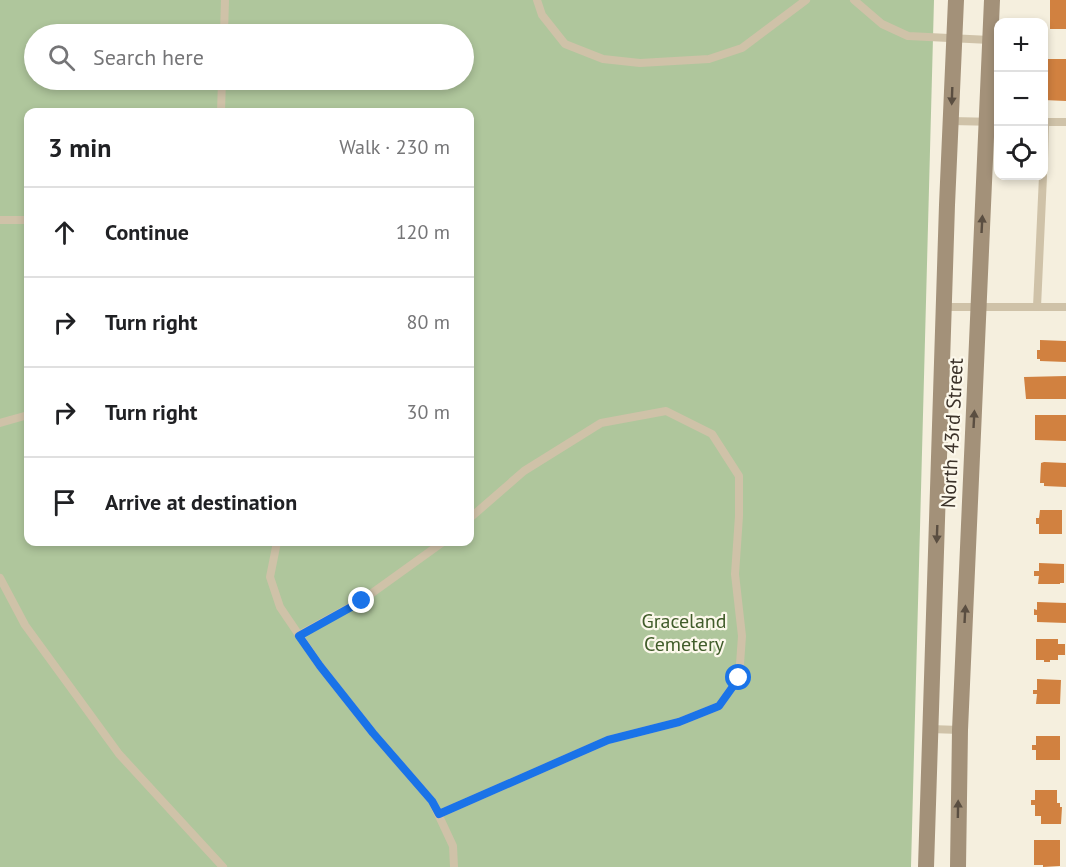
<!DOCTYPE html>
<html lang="en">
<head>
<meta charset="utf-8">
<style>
  :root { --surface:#fff; --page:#f6f6f6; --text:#202124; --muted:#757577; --line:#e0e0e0 }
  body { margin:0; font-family:"PT Sans",sans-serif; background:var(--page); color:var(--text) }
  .controls { position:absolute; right:18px; top:18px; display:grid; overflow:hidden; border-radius:12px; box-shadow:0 3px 9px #0003 }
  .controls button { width:54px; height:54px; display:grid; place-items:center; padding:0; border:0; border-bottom:2px solid var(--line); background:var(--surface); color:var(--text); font:30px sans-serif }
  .stop { position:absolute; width:18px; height:18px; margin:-14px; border:4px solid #1a73e8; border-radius:50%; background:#fff }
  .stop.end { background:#1a73e8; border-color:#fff; box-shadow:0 2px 6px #0008 }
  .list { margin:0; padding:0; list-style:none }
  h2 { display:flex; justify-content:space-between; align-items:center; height:78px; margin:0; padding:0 24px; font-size:26px }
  h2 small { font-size:20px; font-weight:400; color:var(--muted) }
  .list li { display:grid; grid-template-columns:39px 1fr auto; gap:18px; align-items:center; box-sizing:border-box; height:90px; padding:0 24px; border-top:2px solid var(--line) }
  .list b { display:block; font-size:22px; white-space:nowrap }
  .list em { font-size:20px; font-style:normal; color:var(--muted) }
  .icon { flex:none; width:33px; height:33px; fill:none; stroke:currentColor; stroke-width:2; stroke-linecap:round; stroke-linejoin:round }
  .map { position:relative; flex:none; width:1066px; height:867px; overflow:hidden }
  .search { position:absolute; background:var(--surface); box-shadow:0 3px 9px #0003; left:24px; top:24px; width:450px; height:66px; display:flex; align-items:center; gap:15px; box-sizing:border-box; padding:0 21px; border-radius:33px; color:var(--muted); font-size:22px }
  .panel { position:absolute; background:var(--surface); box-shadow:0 3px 9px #0003; left:24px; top:108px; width:450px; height:438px; border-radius:12px }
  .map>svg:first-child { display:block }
  .green { fill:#afc69c; fill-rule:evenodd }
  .building { fill:#d18140 }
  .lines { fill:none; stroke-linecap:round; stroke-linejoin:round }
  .service { stroke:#cfc2a8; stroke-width:8 }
  .secondary { stroke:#a39179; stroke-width:16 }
  .oneway { fill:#5a4e41 }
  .route { stroke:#1a73e8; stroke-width:8 }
  .labels { text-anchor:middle; stroke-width:4.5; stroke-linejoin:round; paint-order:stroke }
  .street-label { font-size:20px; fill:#3b3229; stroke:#fcf8eb }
  .park-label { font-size:20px; fill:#405c2a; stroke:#fcf8eb }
</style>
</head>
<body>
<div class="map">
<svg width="1066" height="867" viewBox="0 0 1066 867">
  <rect width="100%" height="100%" fill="#f5efde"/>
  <path class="green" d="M0 0H934L911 867H0ZM34 34H464V80H34ZM28 112H470V542H28Z"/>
  <g class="building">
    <rect x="1050" y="0" width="16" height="29"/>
    <path d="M1044 59H1066V101L1044 100Z"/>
    <path d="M1040 340 1066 341V362L1040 361V359H1037V350H1040Z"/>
    <path d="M1066 376V399H1026L1024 377Z"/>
    <path d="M1035 415H1066V441L1035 440Z"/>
    <path d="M1044 462 1066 463V487L1044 486V483H1040L1041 463Z"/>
    <path d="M1040 510H1062V534H1039V524H1036V518H1039Z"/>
    <path d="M1039 563 1064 564V583H1060V584H1038L1039 576H1034V571H1039Z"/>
    <path d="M1037 602 1066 603V623L1037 622V615H1034V609L1037 610Z"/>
    <path d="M1036 639H1058V644H1065V655H1058V660H1050V662H1044V660H1036Z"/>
    <path d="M1037 679 1061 680 1060 704H1036L1037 694H1033V690H1037Z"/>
    <path d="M1036 736H1060V760H1036V750H1032V745H1036Z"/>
    <path d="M1035 790H1057V803H1060V807H1062L1061 824H1041V816H1035V805H1031V800H1035Z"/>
    <path d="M1034 840H1060V866L1043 867V865H1034Z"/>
  </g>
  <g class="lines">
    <g class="service">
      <path d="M537 0 542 15 565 44 603 59 640 63 709 59 742 48 806 0"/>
      <path d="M854 0 882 24 908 36 990 40"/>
      <path d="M224 34 225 0"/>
      <path d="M221 112 222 80"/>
      <path d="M951 121 998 122"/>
      <path d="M1044 122H1066"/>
      <path d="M1044 159 1045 122"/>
      <path d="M0 220H28"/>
      <path d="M944 307H1066"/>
      <path d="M1037 307 1043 176"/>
      <path d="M0 423 28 415"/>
      <path d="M277 542 270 577 280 607 320 666 373 733 432 801 453 846 454 867"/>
      <path d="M0 578 25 625 119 754 223 867"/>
      <path d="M299 635 361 601 443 542"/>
      <path d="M930 729 960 730"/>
      <path d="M439 814 608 740 679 722 719 706 739 678 742 636 735 574 739 516V476L712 434 666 411 601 423 524 471 470 518"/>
    </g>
    <g class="secondary">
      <path d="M926 867 947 205 956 0"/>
      <path d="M958 867 960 730 992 0"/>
    </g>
  </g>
  <defs><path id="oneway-solid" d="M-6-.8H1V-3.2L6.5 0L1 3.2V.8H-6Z" transform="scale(1.5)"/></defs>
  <g class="oneway">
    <use href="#oneway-solid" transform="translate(952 96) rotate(92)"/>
    <use href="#oneway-solid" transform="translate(982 224) rotate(-87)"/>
    <use href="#oneway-solid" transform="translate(974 419) rotate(-87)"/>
    <use href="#oneway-solid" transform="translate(937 534) rotate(92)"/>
    <use href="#oneway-solid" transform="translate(965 614) rotate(-87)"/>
    <use href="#oneway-solid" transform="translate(958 809) rotate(-89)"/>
  </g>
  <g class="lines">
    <path class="route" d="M362 601 299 636 320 666 373 733 432 801 439 814 608 740 679 722 719 706 739 678"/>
  </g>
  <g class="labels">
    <g class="street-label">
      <text transform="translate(952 433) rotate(-87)" y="7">North 43rd Street</text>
    </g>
    <g class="park-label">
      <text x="684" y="628">Graceland<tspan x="684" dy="23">Cemetery</tspan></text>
    </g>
  </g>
</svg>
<div class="controls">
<button>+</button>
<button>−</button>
<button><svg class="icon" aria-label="locate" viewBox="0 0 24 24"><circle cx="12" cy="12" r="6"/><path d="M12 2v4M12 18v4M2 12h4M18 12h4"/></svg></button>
</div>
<div class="stop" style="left:739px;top:678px"></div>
<div class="stop end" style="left:362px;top:601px"></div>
<div class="search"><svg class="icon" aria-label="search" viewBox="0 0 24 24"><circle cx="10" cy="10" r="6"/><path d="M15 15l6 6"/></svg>Search here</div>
<section class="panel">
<h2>3 min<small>Walk · 230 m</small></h2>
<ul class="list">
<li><svg class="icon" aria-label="ahead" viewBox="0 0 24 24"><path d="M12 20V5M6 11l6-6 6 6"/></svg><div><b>Continue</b></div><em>120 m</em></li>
<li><svg class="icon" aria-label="right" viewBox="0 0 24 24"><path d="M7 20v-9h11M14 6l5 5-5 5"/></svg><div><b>Turn right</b></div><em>80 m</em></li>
<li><svg class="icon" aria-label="right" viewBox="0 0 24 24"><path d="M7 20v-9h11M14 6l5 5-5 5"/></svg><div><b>Turn right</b></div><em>30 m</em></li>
<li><svg class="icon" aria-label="arrive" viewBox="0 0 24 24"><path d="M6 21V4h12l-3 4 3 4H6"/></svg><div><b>Arrive at destination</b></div></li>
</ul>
</section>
</div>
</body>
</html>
